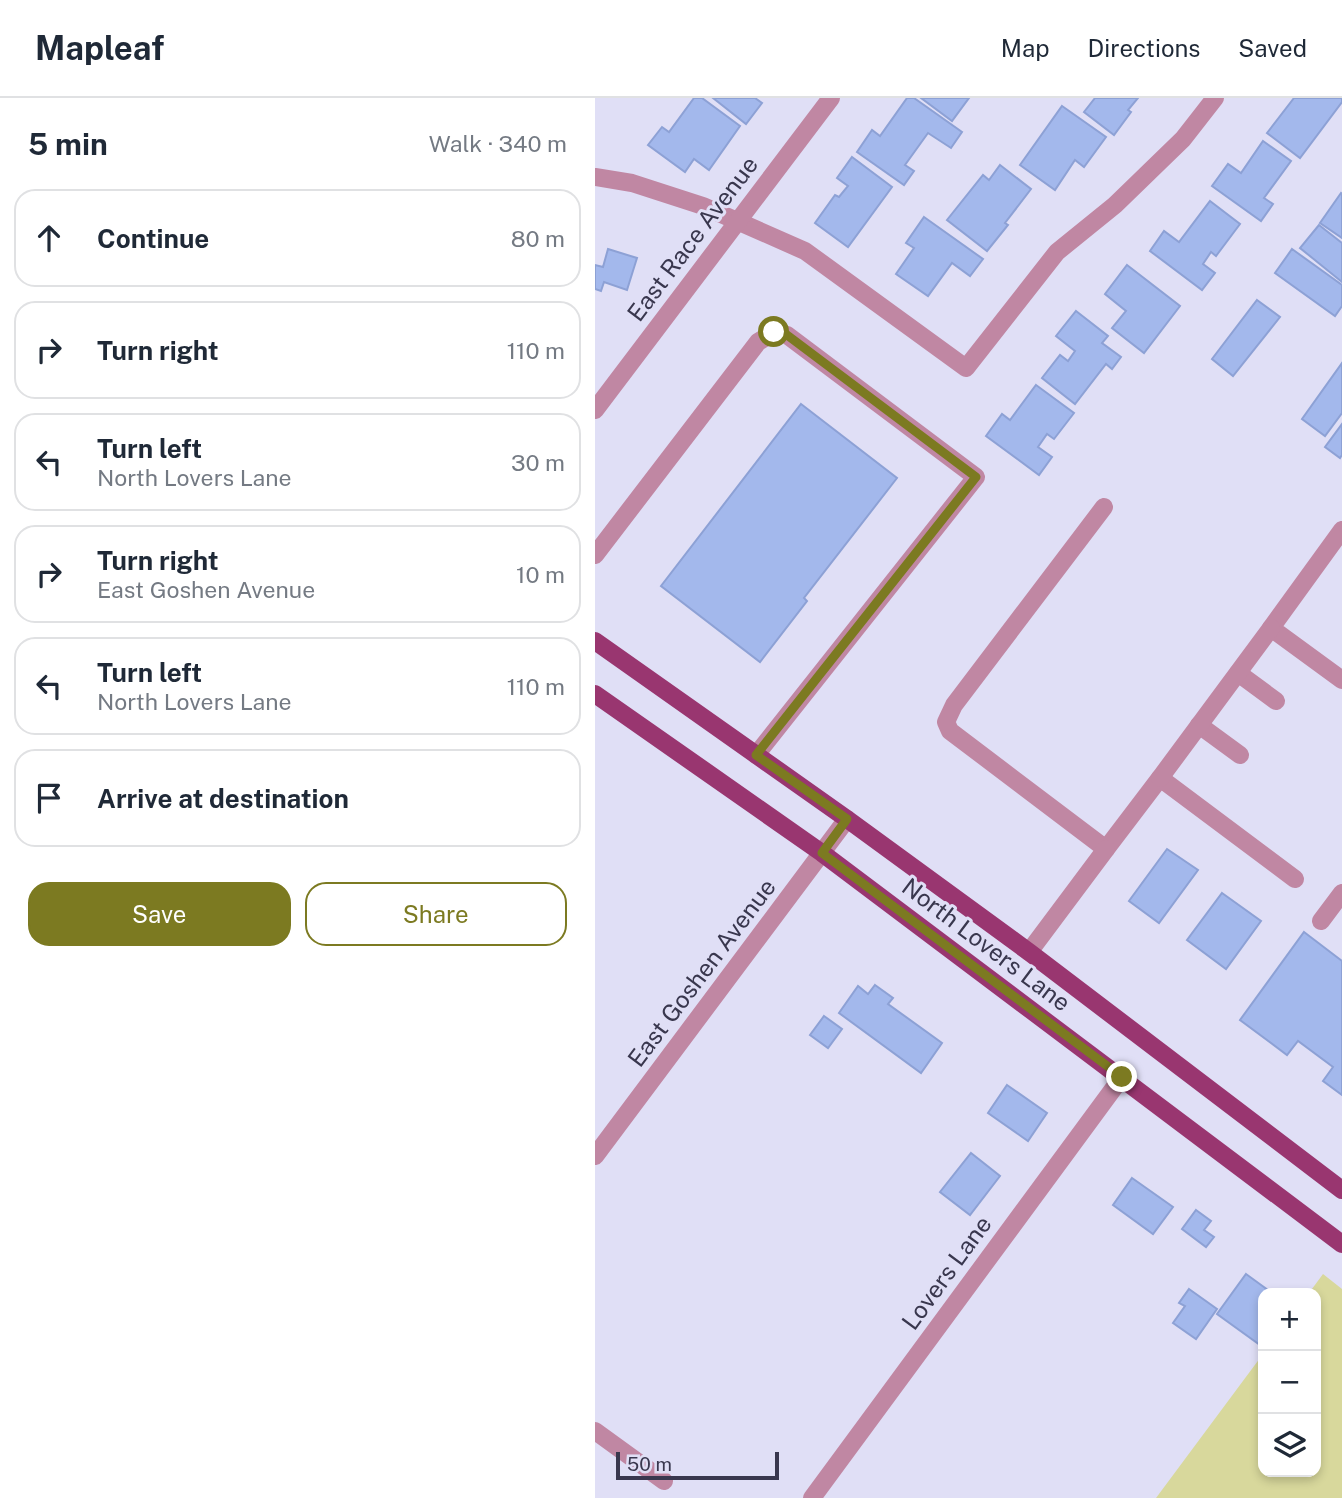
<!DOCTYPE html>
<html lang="en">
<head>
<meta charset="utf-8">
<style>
  :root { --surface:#fff; --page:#f6f6f7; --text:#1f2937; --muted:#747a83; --line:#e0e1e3; --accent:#7c7a21 }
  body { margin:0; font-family:"Public Sans",sans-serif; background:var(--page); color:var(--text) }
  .controls { position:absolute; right:21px; bottom:21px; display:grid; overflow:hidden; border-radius:14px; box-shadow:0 4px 10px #0003 }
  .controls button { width:63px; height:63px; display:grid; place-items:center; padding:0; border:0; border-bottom:2px solid var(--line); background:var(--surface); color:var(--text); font:35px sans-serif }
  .scale { position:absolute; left:21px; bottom:18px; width:163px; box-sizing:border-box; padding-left:7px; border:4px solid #39374e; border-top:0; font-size:19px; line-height:24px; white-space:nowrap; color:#39374e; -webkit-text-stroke:5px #e0dff6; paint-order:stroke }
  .stop { position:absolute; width:21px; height:21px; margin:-16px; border:5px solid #7c7a21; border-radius:50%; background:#fff }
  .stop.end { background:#7c7a21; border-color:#fff; box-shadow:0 2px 7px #0008 }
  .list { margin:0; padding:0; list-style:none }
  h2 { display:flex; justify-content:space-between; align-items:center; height:91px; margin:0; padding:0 28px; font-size:30px }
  h2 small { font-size:23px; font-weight:400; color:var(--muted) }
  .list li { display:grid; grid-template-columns:46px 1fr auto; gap:21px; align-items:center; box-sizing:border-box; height:98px; margin:0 14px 14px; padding:0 14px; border:2px solid var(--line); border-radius:21px }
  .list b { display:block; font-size:26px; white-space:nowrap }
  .list p { margin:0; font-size:23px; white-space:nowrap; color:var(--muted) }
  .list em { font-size:23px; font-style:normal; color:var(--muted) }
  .actions { display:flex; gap:14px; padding:21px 28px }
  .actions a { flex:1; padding:16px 0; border:2px solid var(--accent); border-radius:21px; text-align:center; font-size:24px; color:var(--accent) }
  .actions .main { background:var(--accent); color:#fff }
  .icon { flex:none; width:38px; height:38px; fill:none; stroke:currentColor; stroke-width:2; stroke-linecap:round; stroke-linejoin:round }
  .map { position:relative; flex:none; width:747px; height:1400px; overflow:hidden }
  header { display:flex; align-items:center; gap:42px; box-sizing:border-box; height:98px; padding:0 35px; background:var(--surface); border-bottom:2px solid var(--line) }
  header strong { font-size:33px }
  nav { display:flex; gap:38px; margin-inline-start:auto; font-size:24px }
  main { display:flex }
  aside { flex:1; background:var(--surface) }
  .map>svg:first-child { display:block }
  .green { fill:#d8d89c }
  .building { fill:#a3b8ec; stroke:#8da1d5; stroke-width:2 }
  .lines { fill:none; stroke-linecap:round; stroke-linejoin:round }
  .minor { stroke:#c087a3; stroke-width:18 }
  .major { stroke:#993670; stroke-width:18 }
  .route { stroke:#7c7a21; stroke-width:9 }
  .labels { text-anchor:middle; stroke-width:6; stroke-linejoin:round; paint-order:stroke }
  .street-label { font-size:24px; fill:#39374e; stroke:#e0dff6 }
</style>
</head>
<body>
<header>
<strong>Mapleaf</strong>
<nav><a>Map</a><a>Directions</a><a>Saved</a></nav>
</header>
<main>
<aside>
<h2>5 min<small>Walk · 340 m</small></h2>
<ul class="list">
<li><svg class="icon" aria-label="ahead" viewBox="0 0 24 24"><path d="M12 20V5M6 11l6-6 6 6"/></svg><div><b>Continue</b></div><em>80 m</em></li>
<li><svg class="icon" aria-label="right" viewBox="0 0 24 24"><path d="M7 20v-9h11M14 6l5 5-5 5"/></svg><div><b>Turn right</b></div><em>110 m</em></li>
<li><svg class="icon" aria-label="left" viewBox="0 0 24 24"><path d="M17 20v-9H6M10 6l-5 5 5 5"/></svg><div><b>Turn left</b><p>North Lovers Lane</p></div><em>30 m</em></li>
<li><svg class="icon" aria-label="right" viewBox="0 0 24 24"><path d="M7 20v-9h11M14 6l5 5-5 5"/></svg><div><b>Turn right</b><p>East Goshen Avenue</p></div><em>10 m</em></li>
<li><svg class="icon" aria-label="left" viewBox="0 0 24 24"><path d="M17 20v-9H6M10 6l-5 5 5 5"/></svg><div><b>Turn left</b><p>North Lovers Lane</p></div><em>110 m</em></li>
<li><svg class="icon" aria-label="arrive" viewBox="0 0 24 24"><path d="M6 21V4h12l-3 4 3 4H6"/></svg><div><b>Arrive at destination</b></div></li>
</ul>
<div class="actions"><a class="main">Save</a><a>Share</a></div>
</aside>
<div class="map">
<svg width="747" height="1400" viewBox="0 0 747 1400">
  <rect width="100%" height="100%" fill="#e0dff6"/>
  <path class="green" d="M728 1176 747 1191V1400H561L668 1256V1374H721V1195H714Z"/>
  <g class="building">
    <path d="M99 0H107L145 28 114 72 99 61 90 74 53 47 67 29 74 34Z"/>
    <path d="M118 0H160L167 5 151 26Z"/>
    <path d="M312 0H319L367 34 356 50 333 35 310 67 319 73 309 87 262 54 277 32 285 38Z"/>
    <path d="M326 0H374L357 23Z"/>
    <path d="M500 0H543L533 12 536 14 519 37 489 14Z"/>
    <path d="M699 0H747V4L705 60 672 35Z"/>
    <path d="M467 8 511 39 489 69 480 62 460 92 425 67Z"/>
    <path d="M668 43 696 63 669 100 678 106 666 123 617 88 633 66 646 75Z"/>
    <path d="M257 59 297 89 253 149 220 125 240 97 244 99 253 88 242 80Z"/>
    <path d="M405 67 436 91 410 125 413 127 392 153 352 122 388 77 394 82Z"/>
    <path d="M746 95 747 96V140L725 125Z"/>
    <path d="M615 103 645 126 621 158 616 154 608 166 620 175 607 192 555 153 569 133 584 144Z"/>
    <path d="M329 119 388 161 375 178 357 165 333 198 301 176 319 150 311 145Z"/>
    <path d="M724 127 747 145V184L705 150Z"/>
    <path d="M13 151 42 160 32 192 9 184 6 193 0 191V167L8 169Z"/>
    <path d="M697 151 747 187V208L740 218 680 175Z"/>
    <path d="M532 167 585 208 549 255 517 230 531 213 510 196Z"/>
    <path d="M662 202 685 219 638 278 617 261Z"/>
    <path d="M481 213 513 238 507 245 526 259 517 271 511 266 480 306 447 280 465 257 473 263 480 253 461 238Z"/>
    <path d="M747 265V315L730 338 707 321Z"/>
    <path d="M441 287 479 315 459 341 452 336 443 349 457 359 444 377 391 338 407 316 415 322Z"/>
    <path d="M206 306 302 380 209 500 212 503 165 564 66 488Z"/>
    <path d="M747 326V357L745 360 730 349Z"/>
    <path d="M572 751 603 772 564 825 534 803Z"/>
    <path d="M627 795 666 823 631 871 592 842Z"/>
    <path d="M709 834 747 863V997L728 983 738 969 703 943 692 957 645 922Z"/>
    <path d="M280 887 298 900 293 906 347 945 326 975 244 915 263 888 273 896Z"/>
    <path d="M229 918 247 931 233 950 215 937Z"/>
    <path d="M412 987 452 1015 433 1043 393 1015Z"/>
    <path d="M376 1055 405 1078 375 1117 345 1094Z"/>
    <path d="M537 1080 578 1109 558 1136 518 1107Z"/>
    <path d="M601 1112 616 1123 609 1132 619 1139 611 1149 587 1131Z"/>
    <path d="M651 1176 677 1195H668V1242L665 1247 622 1216Z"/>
    <path d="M594 1191 622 1211 601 1241 578 1225 590 1208 584 1205Z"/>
  </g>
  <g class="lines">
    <g class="minor">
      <path d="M0 79 37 85 108 108 210 153 371 270 462 154 520 107 588 41 620 0"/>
      <path d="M0 312 236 0"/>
      <path d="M509 409 359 607 351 624 355 633 511 751 565 680 700 781"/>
      <path d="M747 432 676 530 747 582"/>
      <path d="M0 457 163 244 179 234 192 237 381 379 161 657"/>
      <path d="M643 575 681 603"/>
      <path d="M604 627 645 657"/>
      <path d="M565 680 676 530"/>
      <path d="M726 823 747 795"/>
      <path d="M434 854 511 751"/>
      <path d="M0 1058 252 721"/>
      <path d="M0 1333 69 1383"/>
      <path d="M217 1400 527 979"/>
    </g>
    <g class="major">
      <path d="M0 543 252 721 434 854 747 1092"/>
      <path d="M0 596 227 755 747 1146"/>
    </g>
  </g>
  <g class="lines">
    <path class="route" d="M179 234 192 237 381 379 161 657 252 721 227 755 527 979"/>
  </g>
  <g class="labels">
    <g class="street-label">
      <text transform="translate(98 141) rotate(-53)" y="8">East Race Avenue</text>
      <text transform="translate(391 847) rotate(37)" y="8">North Lovers Lane</text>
      <text transform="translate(107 875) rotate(-53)" y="8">East Goshen Avenue</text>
      <text transform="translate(352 1175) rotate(-54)" y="8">Lovers Lane</text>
    </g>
  </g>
</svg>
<div class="controls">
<button>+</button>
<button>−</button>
<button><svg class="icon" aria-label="layers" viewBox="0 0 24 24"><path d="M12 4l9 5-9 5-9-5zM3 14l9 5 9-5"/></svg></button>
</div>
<div class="scale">50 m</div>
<div class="stop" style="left:179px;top:234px"></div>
<div class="stop end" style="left:527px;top:979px"></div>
</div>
</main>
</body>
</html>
